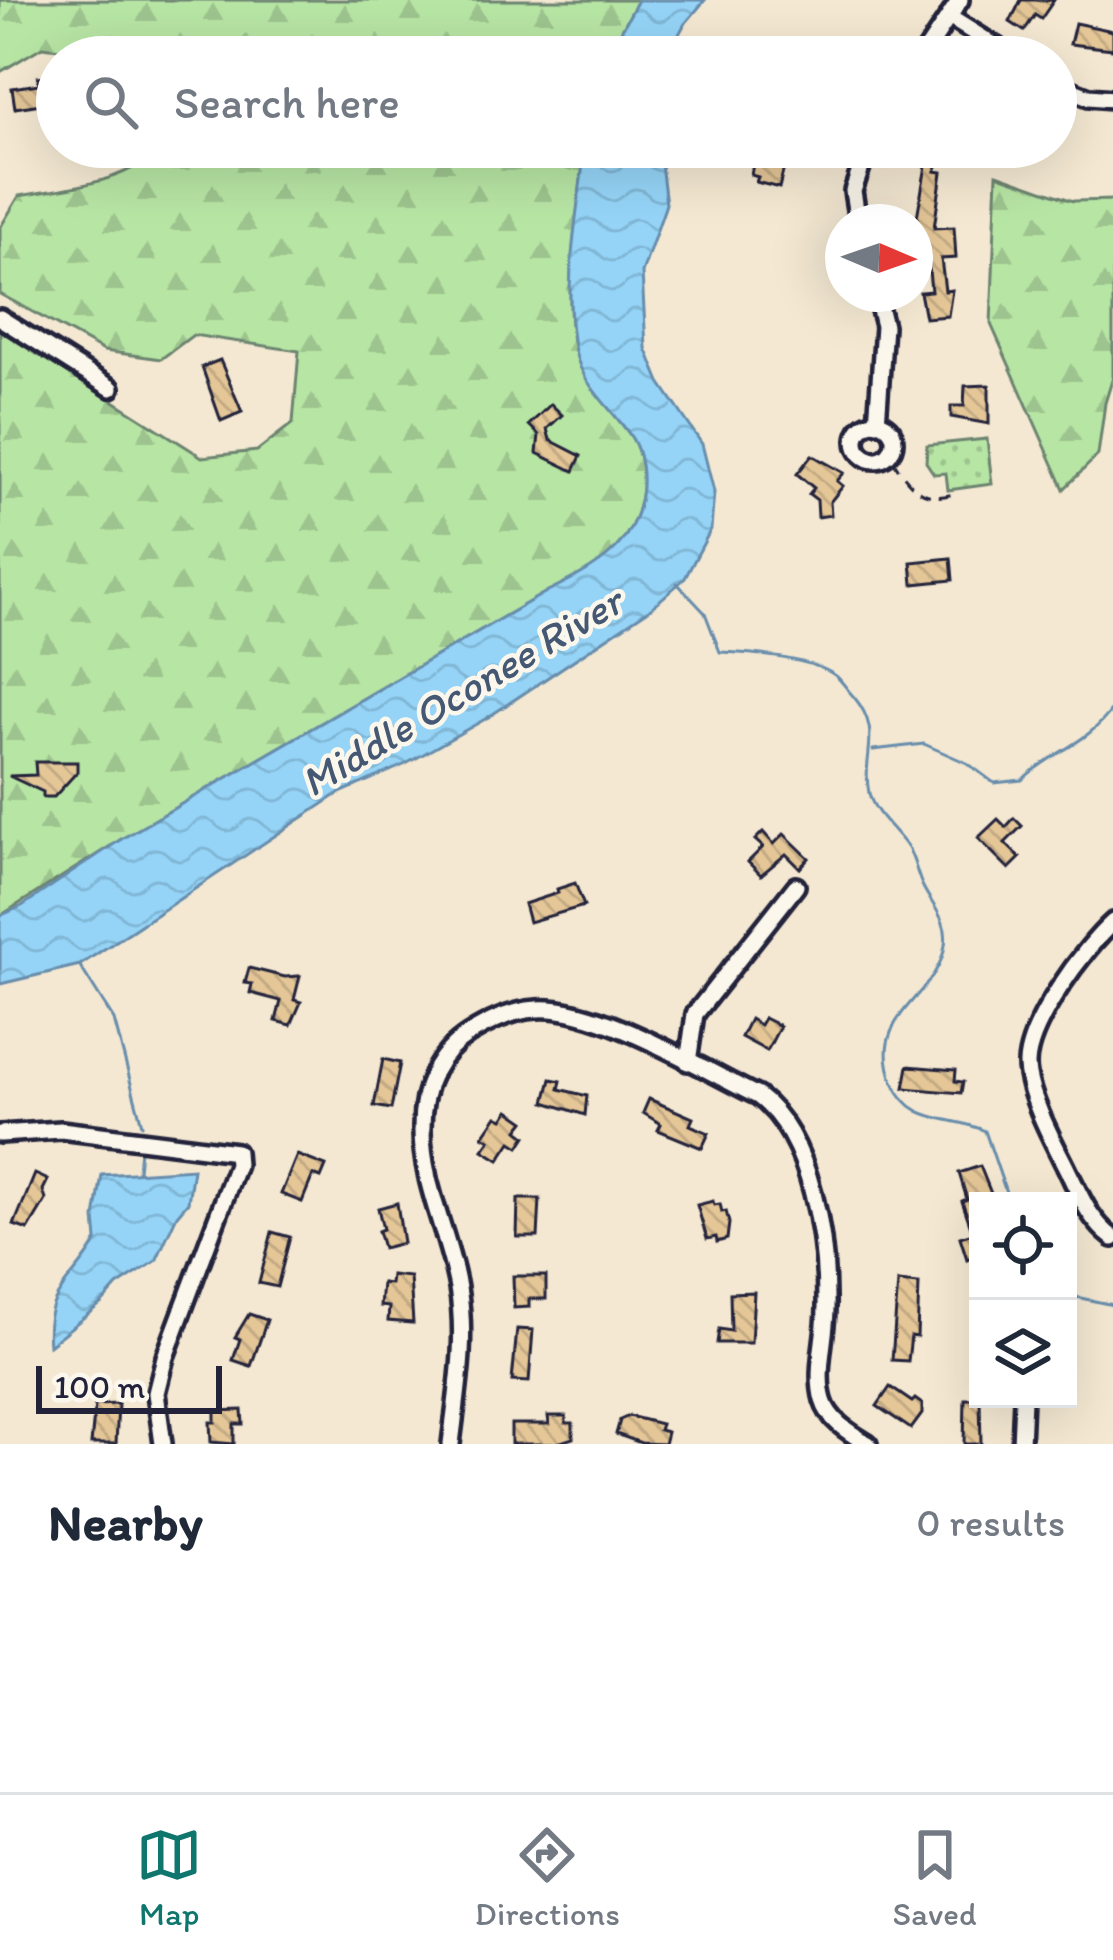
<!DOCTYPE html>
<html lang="en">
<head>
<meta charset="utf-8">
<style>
  :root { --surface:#fff; --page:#f2f2f3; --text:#1f2937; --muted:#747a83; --line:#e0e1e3; --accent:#0f766e }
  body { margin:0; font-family:Itim,sans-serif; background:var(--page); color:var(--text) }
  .controls { position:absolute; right:36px; bottom:36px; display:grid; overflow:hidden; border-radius:0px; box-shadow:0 12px 48px #0002 }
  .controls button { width:108px; height:108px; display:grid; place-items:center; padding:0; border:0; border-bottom:3px solid var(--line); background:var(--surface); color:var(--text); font:60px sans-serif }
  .compass { position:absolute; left:825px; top:204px; width:108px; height:108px; border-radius:50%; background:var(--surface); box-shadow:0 12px 48px #0002; rotate:92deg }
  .scale { position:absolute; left:36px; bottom:30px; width:186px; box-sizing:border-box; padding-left:12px; border:6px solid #22223b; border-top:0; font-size:33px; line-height:42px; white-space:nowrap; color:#22223b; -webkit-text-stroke:9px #fbf7ec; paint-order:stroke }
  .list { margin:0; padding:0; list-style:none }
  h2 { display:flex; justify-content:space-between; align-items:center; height:156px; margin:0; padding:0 48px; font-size:51px }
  h2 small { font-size:39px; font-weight:400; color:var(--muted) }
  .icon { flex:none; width:66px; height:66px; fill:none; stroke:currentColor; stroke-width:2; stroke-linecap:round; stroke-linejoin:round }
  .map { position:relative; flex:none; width:1113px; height:1444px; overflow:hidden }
  .search { position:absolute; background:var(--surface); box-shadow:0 12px 48px #0002; left:36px; right:36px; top:36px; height:132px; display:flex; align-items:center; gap:30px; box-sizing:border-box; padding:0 42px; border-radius:66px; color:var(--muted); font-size:45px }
  .sheet { height:348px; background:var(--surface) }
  nav { display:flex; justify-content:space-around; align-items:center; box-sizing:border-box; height:168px; border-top:3px solid var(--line); background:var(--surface); font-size:33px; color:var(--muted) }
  nav a { display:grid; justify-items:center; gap:6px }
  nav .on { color:var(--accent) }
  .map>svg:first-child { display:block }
  .forest { fill:url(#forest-firs); stroke:#6c8470; stroke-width:3 }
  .park { fill:url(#park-dots); stroke:#6c8470; stroke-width:3 }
  .water { fill:url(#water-waves); stroke:#678dac; stroke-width:3 }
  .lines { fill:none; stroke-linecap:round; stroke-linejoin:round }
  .stream { stroke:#678dac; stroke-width:3 }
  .building { fill:url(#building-back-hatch); stroke:#22223b; stroke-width:3 }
  .minor-casing { stroke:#22223b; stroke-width:24 }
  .path { stroke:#22223b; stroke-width:3; stroke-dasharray:12 9; stroke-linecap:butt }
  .minor { stroke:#fbf7ec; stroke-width:15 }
  .labels { text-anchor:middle; stroke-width:9; stroke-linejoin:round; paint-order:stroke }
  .water-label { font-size:42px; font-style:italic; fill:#445773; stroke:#fbf7ec }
</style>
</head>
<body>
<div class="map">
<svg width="1113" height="1444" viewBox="0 0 1113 1444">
  <defs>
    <pattern id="forest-firs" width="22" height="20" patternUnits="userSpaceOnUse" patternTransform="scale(3)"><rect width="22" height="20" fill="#b7e5a4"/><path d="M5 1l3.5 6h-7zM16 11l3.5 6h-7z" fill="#9dc48e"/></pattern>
    <pattern id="park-dots" width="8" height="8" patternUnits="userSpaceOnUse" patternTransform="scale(3)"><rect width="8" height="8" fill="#b7e5a4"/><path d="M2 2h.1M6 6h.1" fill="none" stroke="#9dc48e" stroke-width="1.8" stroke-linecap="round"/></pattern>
    <pattern id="water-waves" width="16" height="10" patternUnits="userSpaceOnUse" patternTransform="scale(3)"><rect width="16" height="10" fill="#95d4f7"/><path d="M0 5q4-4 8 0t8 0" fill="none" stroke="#80b6d5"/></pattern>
    <pattern id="building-back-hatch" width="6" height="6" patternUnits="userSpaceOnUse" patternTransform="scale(3)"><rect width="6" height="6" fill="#e4c697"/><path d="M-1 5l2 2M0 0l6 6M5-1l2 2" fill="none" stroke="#c3aa83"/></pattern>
  </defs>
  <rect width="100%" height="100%" fill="#f4e8d2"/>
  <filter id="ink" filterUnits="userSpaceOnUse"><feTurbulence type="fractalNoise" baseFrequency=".00833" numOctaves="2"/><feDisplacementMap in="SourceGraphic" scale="24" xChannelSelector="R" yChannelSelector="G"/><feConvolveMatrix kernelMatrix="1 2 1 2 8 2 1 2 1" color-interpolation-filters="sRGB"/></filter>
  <g filter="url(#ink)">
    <g class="forest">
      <path d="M0 0H638L607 57H125L42 47 0 72Z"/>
      <path d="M159 147H585C580 204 561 297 575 350 584 387 610 406 630 435 641 451 643 469 642 488 637 546 595 569 548 591L123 838 0 916V329L202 457 257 451 293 423 299 351 193 335 161 359 104 351 0 294V228L19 196C63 188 129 184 159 147Z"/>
      <path d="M997 174 1073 201 1113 200V377L1105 403 1098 455 1064 489 991 324Z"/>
    </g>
    <path class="park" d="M987 439 992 484 948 490 946 473 934 474 926 462 927 445Z"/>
    <g class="water">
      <path d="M638 0H705L684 25 667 57H607Z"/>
      <path d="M585 147H659L666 204 642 273 646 348 660 382 702 444 714 492 711 529 685 578 650 609 487 718 406 764 338 794 80 965 0 984V916L22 906 123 838 548 591C595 568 637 547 642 488 643 469 641 451 630 435 610 406 583 387 575 351 562 287 578 211 585 147Z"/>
      <path d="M193 1169 188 1202 177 1215 156 1261 117 1286 102 1303 49 1345C43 1290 75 1282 97 1240L95 1218 102 1175Z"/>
    </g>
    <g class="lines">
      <g class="stream">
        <path d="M677 583 705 613 720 652C751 653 811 658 836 676 842 681 848 691 854 697 884 733 861 755 869 793 873 812 895 830 906 845 915 857 916 874 923 887 933 907 949 921 945 945 938 998 866 1014 893 1082 912 1127 951 1114 985 1131L1009 1201"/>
        <path d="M873 750 924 744 967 763 994 783 1022 780C1052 751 1087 745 1113 708"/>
        <path d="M80 966 114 1020 142 1125"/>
        <path d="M138 1171 140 1149"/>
        <path d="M1068 1291 1076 1297 1113 1305"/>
      </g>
    </g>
    <g class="building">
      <path d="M1021 0H1054L1041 19 1035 15 1024 31 1010 22Z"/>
      <path d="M1075 23 1113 31V49L1070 44Z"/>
      <path d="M57 74V124H52L48 103 15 108 12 88 39 84 38 77Z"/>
      <path d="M756 147H789L779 188 756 182 758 177 751 175Z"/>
      <path d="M927 147H946L935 171 942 172 934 228 954 227 956 258 941 259 945 291 952 290 948 316 925 318 920 292 931 291 928 260 915 261V246L919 245 917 217 927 160 922 158Z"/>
      <path d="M220 360 242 412 221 421 202 367Z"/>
      <path d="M989 385V424L951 417V406H964L965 386Z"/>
      <path d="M551 404 562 415 547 429 550 440 581 456 574 471 537 453 539 435 529 425Z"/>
      <path d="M812 455 844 473 837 481 843 486 830 502 831 515 818 517 817 500 809 494 814 488 797 474Z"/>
      <path d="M951 558 953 580 913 584 911 562Z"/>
      <path d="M35 762H77V772L54 797H43V792L9 776 36 775Z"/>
      <path d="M1014 818 1022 826 1005 843 1020 858 1009 869 978 838 998 819 1006 827Z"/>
      <path d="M763 832 774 844 784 834 809 858 800 868 786 854 761 875 748 862 763 847 755 840Z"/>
      <path d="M575 883 584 906 529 922 524 904 558 893 557 889Z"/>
      <path d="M249 968 285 977 300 976 294 1000 301 1002 291 1025 276 1021 281 1001 250 993 252 984 245 983Z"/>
      <path d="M764 1018 780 1026 767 1051 741 1037 750 1019 760 1025Z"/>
      <path d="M383 1059 400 1063 391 1109 374 1106Z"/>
      <path d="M908 1066 956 1070 955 1081 963 1082 961 1093 904 1088Z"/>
      <path d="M551 1079 561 1081 559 1089 587 1096 585 1115 545 1102Z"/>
      <path d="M649 1099 693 1118 690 1125 709 1133 702 1148 658 1130 661 1124 643 1113Z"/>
      <path d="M509 1110 525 1121 518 1130 526 1136 519 1147 511 1142 499 1160 483 1150 490 1140 483 1136 497 1116 503 1119Z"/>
      <path d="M297 1155 326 1166 321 1178 313 1175 302 1202 281 1194Z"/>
      <path d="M980 1166 994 1201H978V1255L967 1259 960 1237 973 1233 962 1201 967 1199 959 1173Z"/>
      <path d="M35 1174 48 1180 43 1190 46 1200 28 1230 14 1225Z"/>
      <path d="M518 1199H540L538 1237H517Z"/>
      <path d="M713 1201 714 1205 720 1204 722 1212 726 1211 729 1223 727 1239 717 1242 716 1237 707 1239 697 1205Z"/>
      <path d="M397 1203 403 1243 383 1248 378 1231 383 1229 378 1208Z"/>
      <path d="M272 1232 290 1237 277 1287 259 1283Z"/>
      <path d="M391 1275 410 1277 413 1323 388 1321 389 1307 380 1306 382 1283 390 1284Z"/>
      <path d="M513 1276H546V1299H529V1307L514 1308Z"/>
      <path d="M898 1282 919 1284 917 1337 911 1336 908 1361 892 1360Z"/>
      <path d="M754 1292 751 1343H717L719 1329 731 1331 730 1293Z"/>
      <path d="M249 1314 267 1320 251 1366 233 1360 240 1339 235 1337Z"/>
      <path d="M517 1329 533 1330 529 1382 512 1381Z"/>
      <path d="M890 1387 912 1402 915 1399 922 1404V1414L911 1429 877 1406Z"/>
      <path d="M965 1399H980L981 1444H964Z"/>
      <path d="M118 1404 116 1444H91L95 1405Z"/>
      <path d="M242 1410 243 1424H234V1444L211 1442 210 1422H215V1411Z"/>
      <path d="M548 1416H566V1423H573V1438L555 1444H511V1424H549Z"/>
      <path d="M629 1416 661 1424 659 1430 667 1432 664 1444 641 1443 616 1434 620 1420Z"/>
    </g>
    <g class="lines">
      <defs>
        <g id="minor">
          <path d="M949 17 1013 57"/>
          <path d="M922 57 960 0"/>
          <path d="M1056 84 1089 97 1113 99"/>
          <path d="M858 222 853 191 868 147"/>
          <path d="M876 294 884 326 877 423"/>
          <path d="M0 318 111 388"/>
          <circle cx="875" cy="441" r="19"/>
          <path d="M1113 922C1084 948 1028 1024 1027 1064 1027 1093 1054 1143 1067 1169 1080 1195 1089 1220 1113 1238"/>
          <path d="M688 1062 695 1014 796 886"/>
          <path d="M0 1134 61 1130 236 1152 237 1165 165 1357 156 1393 163 1444"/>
          <path d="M451 1444C457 1393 467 1340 458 1288 449 1234 421 1184 422 1127 422 1089 436 1055 469 1034 490 1021 513 1010 537 1009 598 1005 702 1069 758 1096 813 1137 827 1243 826 1308 826 1338 815 1371 823 1400 829 1421 850 1433 868 1444"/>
          <path d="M1021 1444 1023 1399"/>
        </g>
      </defs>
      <use href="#minor" class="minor-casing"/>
      <path class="path" d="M892 459C910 488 925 505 959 492"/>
      <use href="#minor" class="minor"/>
    </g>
  </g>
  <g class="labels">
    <g class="water-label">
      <text transform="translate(461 691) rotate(-31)" y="15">Middle Oconee River</text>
    </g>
  </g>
</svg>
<div class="controls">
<button><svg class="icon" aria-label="locate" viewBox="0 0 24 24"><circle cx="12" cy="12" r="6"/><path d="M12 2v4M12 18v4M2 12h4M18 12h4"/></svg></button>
<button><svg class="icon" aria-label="layers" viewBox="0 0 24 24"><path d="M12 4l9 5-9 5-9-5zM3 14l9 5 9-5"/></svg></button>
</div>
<svg class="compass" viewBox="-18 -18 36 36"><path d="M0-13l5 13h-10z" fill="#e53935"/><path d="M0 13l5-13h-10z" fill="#747a83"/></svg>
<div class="scale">100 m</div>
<div class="search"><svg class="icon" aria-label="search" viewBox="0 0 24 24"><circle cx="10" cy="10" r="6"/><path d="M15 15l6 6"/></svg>Search here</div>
</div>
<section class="sheet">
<h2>Nearby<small>0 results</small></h2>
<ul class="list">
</ul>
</section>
<nav>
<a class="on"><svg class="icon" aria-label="map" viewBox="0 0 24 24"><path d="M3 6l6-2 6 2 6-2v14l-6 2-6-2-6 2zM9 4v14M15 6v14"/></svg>Map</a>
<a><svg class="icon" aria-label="directions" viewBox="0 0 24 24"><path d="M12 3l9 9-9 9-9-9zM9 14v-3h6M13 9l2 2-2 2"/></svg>Directions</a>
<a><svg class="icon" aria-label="saved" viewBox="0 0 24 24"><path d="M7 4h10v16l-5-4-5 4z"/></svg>Saved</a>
</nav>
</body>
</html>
